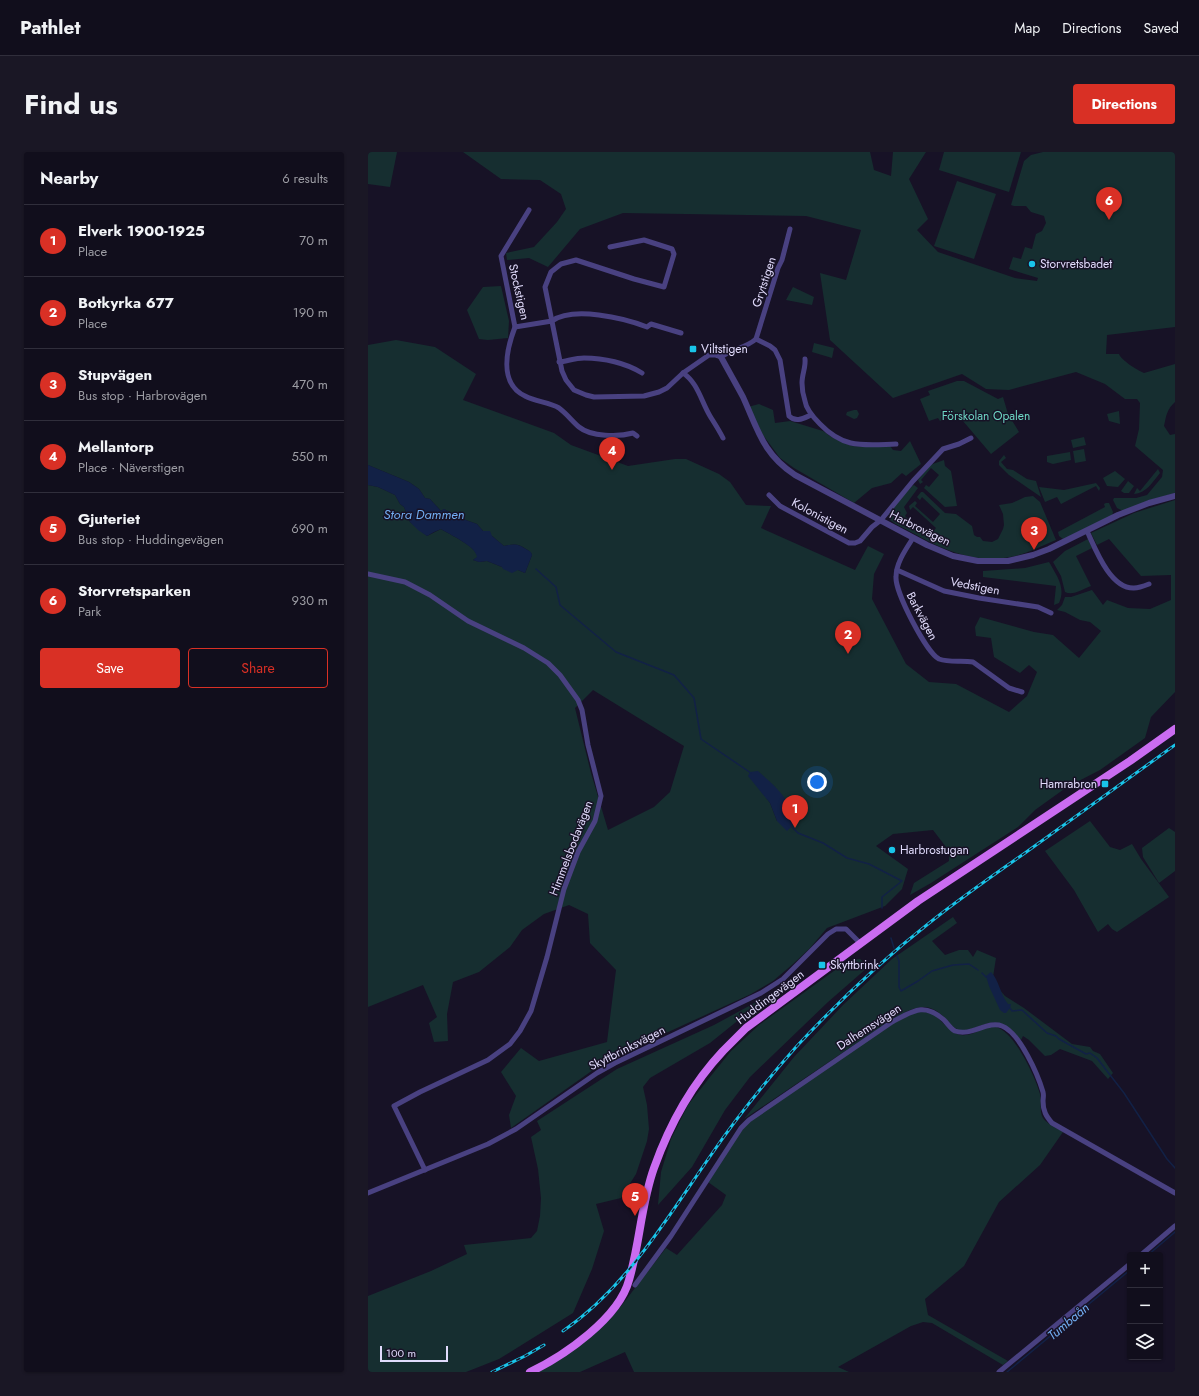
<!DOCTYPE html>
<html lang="en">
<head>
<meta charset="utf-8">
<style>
  :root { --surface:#110e1c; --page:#1a1725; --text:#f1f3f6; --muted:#9c9ca3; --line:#302e3b; --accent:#d93025 }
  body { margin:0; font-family:Jost,sans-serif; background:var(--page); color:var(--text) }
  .controls { position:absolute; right:12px; bottom:12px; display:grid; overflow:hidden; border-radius:4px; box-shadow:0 1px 3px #0004 }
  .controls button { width:36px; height:36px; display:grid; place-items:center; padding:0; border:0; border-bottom:1px solid var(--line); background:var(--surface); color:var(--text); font:20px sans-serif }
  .scale { position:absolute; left:12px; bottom:10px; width:68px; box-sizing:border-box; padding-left:4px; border:2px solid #e1dbfc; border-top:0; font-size:11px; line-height:14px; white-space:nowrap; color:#e1dbfc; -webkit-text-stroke:3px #171226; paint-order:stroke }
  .you { position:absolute; left:449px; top:630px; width:14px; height:14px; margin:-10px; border:3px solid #fff; border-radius:50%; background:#1a73e8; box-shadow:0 0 0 6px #1a73e833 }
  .badge { display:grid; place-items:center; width:26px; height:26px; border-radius:50%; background:var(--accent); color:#fff; font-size:13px; font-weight:700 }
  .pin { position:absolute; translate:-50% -33px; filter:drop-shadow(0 1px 2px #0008) }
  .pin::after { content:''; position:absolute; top:21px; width:14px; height:12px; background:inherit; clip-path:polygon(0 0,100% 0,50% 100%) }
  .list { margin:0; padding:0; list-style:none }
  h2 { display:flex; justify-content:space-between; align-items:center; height:52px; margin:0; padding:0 16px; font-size:17px }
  h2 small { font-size:13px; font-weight:400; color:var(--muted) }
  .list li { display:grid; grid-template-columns:26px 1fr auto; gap:12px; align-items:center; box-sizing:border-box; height:72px; padding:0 16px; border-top:1px solid var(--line) }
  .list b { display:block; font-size:15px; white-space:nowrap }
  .list p { margin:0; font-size:13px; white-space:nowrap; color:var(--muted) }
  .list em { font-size:13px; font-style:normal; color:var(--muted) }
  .actions { display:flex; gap:8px; padding:12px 16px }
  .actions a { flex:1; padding:9px 0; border:1px solid var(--accent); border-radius:4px; text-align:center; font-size:14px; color:var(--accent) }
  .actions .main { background:var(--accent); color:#fff }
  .icon { flex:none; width:22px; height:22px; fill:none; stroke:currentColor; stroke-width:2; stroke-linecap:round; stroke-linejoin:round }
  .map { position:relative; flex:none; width:807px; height:1220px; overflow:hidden; border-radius:4px }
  header { display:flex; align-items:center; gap:24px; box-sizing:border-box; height:56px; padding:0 20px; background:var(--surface); border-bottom:1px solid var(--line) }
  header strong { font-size:19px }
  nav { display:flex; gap:22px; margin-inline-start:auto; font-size:14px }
  .intro { display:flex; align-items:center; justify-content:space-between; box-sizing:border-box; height:96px; padding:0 24px }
  h1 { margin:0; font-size:28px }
  .button { padding:10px 18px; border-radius:4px; background:var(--accent); color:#fff; font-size:14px; font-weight:700 }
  main { display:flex; gap:24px; padding:0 24px }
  aside { flex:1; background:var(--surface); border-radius:4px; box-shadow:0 1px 3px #0004 }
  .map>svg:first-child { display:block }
  .green { fill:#162e30; fill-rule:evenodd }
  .water { fill:#122146 }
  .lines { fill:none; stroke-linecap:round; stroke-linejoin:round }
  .stream { stroke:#122146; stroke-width:1.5 }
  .minor { stroke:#494181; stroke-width:5 }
  .tertiary { stroke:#494181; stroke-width:6 }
  .primary { stroke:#ca6cf1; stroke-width:8 }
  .rail-casing { stroke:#19c4e9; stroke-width:3 }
  .rail { stroke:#171226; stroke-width:1.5; stroke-dasharray:4.5; stroke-linecap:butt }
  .poi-dot { fill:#19c4e9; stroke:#171226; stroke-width:1.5 }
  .labels { text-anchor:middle; stroke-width:3; stroke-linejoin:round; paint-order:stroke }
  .poi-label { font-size:12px; fill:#e1dbfc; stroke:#171226; text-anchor:start }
  .street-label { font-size:12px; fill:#e1dbfc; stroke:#171226 }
  .park-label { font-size:12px; fill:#6dd6c3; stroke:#171226 }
  .water-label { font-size:13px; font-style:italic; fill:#72adf2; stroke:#171226 }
</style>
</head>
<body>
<header>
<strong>Pathlet</strong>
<nav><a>Map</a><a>Directions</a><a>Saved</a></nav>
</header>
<div class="intro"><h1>Find us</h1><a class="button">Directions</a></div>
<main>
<aside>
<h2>Nearby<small>6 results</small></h2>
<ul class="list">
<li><span class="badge">1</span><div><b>Elverk 1900-1925</b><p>Place</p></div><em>70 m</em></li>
<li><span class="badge">2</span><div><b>Botkyrka 677</b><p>Place</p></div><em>190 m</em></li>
<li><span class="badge">3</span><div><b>Stupvägen</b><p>Bus stop · Harbrovägen</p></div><em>470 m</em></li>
<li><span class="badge">4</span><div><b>Mellantorp</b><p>Place · Näverstigen</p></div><em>550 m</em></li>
<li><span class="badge">5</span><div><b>Gjuteriet</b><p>Bus stop · Huddingevägen</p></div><em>690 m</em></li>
<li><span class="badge">6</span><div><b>Storvretsparken</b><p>Park</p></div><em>930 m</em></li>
</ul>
<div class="actions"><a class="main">Save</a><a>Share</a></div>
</aside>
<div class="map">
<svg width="807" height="1220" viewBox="0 0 807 1220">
  <rect width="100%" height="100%" fill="#171226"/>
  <g class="green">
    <path d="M0 0H29L22 35 0 32Z"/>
    <path d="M95 0H502L506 18 523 24 525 0H558L541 27 560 67 549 78 570 100 647 126 669 129 670 126 641 117 645 105 653 107 657 95 664 97 668 82 674 79 678 71 676 64 663 60 658 54H646L643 53 656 9 663 3 675 0H807V175L739 183 738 202H751C753 208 769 218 776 221L807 212V250C799 257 798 264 796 274L802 283 807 282V341L782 348 755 359 749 356 745 348 746 346H768L779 343 794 325 795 318 767 294 771 277 772 251 769 247H757L737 232 708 220 641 238 618 237 594 222 525 246 462 188 452 121 478 128 493 78 438 64 255 61 212 77 180 115 161 106 139 108 138 101 166 95 189 70 198 57 193 42 172 28 133 27Z"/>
    <path d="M576 0H653L641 40 571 18Z"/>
    <path d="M589 29 628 42 606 107 566 94Z"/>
    <path d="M133 134 141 169 140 186 120 188 111 187 99 158 115 135Z"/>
    <path d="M425 135 446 145 444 153 418 148Z"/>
    <path d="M28 188 67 195 108 222 95 248 186 281 203 293 260 314 307 307H318L351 322 362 330 378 353 403 354 393 376 487 418 500 394 516 402 506 422 504 447 538 512 561 530 588 532 641 560 659 544 669 520 661 513 652 521 626 505 623 486 608 484 607 475 612 465 666 480 685 483 711 506 733 479 722 470 712 468 697 460 689 458 694 453 697 445H703L724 438 735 453 739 448 760 456 782 457 803 448V423L773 424 741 387 729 393 723 381 766 361 807 348V540L783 565 777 586 732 618 699 635 667 658 650 675 563 731 542 743 546 731 581 709V699L565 678 525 682 508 694 540 717 534 737 517 754 459 776 442 796 425 812 405 829 383 842 248 904 225 918 143 976 141 963 148 944 133 920 153 896 171 909 239 890 248 818 222 791 220 762 201 753 176 762 154 778 142 795 111 820 85 830 79 862 80 889 66 890 61 871 69 865 55 833 0 855V333L10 335 27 343 32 352 36 355 42 370 59 384 73 377C82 383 108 394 110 405L105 408 111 410 119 409 134 415 150 418 157 421 164 403C163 400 161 399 158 397 150 391 145 392 136 394L124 384 115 379 109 372 92 366 76 357 73 359 62 347 57 346 51 337 41 330 0 313V193ZM225 538 316 594 302 640 286 655 240 678 223 621 207 556ZM393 638 428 670 409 669 402 651Z"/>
    <path d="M446 191 466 196 464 206 444 200Z"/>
    <path d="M589 229H596L630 247 635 245 640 262 651 280 623 302 589 262 572 269 570 266 561 269 552 247 562 243 560 239Z"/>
    <path d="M391 252 405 258 407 271 422 269 455 279 465 286 484 294 498 295 522 294 525 298 533 299 542 289 553 312 538 324 534 321 523 331 504 336 486 351 426 316 412 306 395 283 380 255Z"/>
    <path d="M486 258H489L491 262 489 266 486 267 478 263 479 260Z"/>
    <path d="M751 259 752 272 741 269 739 262Z"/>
    <path d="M716 285 718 293 705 296 703 288Z"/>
    <path d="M716 297 718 309 707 311 705 299Z"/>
    <path d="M702 300 703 308 685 312 679 310V304Z"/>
    <path d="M636 303 638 306 633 310 639 317 645 318 659 327 668 329 673 345 641 323 631 313V309Z"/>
    <path d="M576 308 577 314 583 319 589 354 577 355 556 336 558 333 561 335 571 323 563 316 553 328 555 330 552 332 550 328 562 313Z"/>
    <path d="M790 317 792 321C784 331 778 341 766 342L769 336 772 339Z"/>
    <path d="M747 319 757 327 750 335 739 334 735 326Z"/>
    <path d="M760 329 766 334 761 341H756L753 339Z"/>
    <path d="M728 331 732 336 731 339 728 334 693 352 689 345 677 350 671 335 696 338Z"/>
    <path d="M546 333 550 336 536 355 539 361 537 364 561 385 568 376 545 355 542 358 541 354 547 349 549 351 547 354 565 370 572 362 554 345 552 348 549 345 553 340H555L577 361 588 362 604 374 606 383 609 385H612L615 389 624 390 630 387 635 377 636 373 635 362 631 353 644 351 657 345 665 344 672 350 688 388C673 394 659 402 642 405 607 412 573 397 543 380 536 376 528 373 522 368L520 361 544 334Z"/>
    <path d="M738 351H741L745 360 744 364 695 387 691 384 690 380 737 355 736 352Z"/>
    <path d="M720 387 724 396 708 404 723 434C715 437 705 444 697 440L693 424 685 410 697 399Z"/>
    <path d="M681 410C689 424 698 436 691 451L686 453 688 434 615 425V419L657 416Z"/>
    <path d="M722 669 742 695 752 698 764 692 773 707 801 745 749 780 744 777 740 772 730 780 706 738 677 699Z"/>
    <path d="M801 676 807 680V719L791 731 775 705 774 696Z"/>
    <path d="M585 765 589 771 564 789 577 803 591 798H600L605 805 609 798 628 806 625 825 631 837 637 844 656 856 704 892 722 895 725 899 732 902 745 921 740 927 724 909 692 897 683 903 677 904 661 888 655 884 653 888C637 871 632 866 609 875 603 877 597 879 591 878 585 876 581 870 577 866 558 846 543 857 523 868L376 967 426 905 475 853 524 807Z"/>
    <path d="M492 807 498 812 499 816 460 850 382 925 357 958 324 1015 290 1053 293 1020 303 987 320 953 342 925 363 899 391 873 481 808Z"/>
    <path d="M403 842 342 891 282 926 275 935 279 953 281 977 279 989 268 1022 253 1046 228 1052 236 1079 224 1117 205 1161 131 1207 98 1220H0V1144L63 1119 99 1102 96 1093 163 1086 169 1079 172 1064 173 1046 170 1017 163 985 173 978 169 969 249 917 346 873Z"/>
    <path d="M553 859C556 860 561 860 564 862 575 868 581 881 593 883 605 885 616 873 628 875 646 879 668 926 672 942 674 950 671 959 675 966 680 973 689 976 695 980L672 1013 631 1050 596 1114 557 1147 560 1163 640 1209 635 1213 564 1171 555 1170 543 1174 470 1215 481 1220H266L257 1200 212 1220H169L239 1169 250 1158 298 1096 309 1103 354 1053 358 1043 340 1030 374 977 382 969 524 872 543 862Z"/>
  </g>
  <g class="water">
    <path d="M0 313 41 330 51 337 57 346 62 347 73 359 76 357 92 366 109 372 115 379H122L124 384 136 394C145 392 149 391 158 397 161 399 163 399 164 403L157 421 150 418 144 421 135 417 134 415 119 409 111 410 105 408 109 405C108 394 82 383 73 377L66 380 59 384 50 378 42 370 36 355 32 352 27 343 10 335 0 333Z"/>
    <path d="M390 619C408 635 421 646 428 670L419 679 409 669 402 651 380 624 382 620Z"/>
    <path d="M623 820C631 828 632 842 640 852H643L642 856 638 861H636L632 858 621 834 618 824Z"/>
  </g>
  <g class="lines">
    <g class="stream">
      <path d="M168 417 188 435 192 453 248 500 306 523 326 546 333 587 383 621"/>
      <path d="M424 675 430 681 455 691 479 706 501 712 534 729 514 745V756"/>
      <path d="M523 786 526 796"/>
      <path d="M529 804 531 809V835L533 839 550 829 564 819 585 813 601 812 610 818"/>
      <path d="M614 821 618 825"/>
      <path d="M642 856 644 859 654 858 679 881 688 884 691 887 718 902 722 901 729 906 756 941 799 1007 807 1016"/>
      <path d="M780 1103 807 1080"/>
      <path d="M639 1220 762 1118"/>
    </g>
    <g class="minor">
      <path d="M161 58 133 104 147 175 184 169C205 154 256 166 279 175L283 172 313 181"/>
      <path d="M242 95 276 88 304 97 306 102 296 135 266 127 208 108 193 112 183 120 177 135 194 219 198 228 206 238 218 243 226 245 276 244 291 240 299 236 315 221 341 203H347L353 205C364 197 378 196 388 187L402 194 407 198 412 208 421 264C428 271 436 266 443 263"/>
      <path d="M147 175C139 196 130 231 157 244 168 250 181 250 191 256 199 262 204 269 211 275 223 285 251 285 265 281L269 284"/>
      <path d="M388 187 410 116 414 108 422 77"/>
      <path d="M437 207C438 215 434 222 434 231 434 236 435 243 437 249 438 257 446 266 452 272 476 297 495 293 528 292"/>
      <path d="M191 210C199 209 208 206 216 206 236 206 258 211 274 221"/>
      <path d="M315 221C330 231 333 249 342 264 347 272 351 278 355 286"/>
      <path d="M401 343 412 354 481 391H487L492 389 504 375 513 368 545 329 575 297 591 292 603 286"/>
      <path d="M719 379C727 396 742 437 766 436 771 436 776 434 781 432"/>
      <path d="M545 386C538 397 528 411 528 425 527 440 558 500 571 507 582 511 594 508 605 510L641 536 654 540"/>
      <path d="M529 418 576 439 611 446 670 455 683 461"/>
      <path d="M0 422 37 430 62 443 100 469 156 496 180 511 192 523 210 548 214 558 220 593 233 644 227 669 210 700 196 737 179 805 163 859 152 879 142 892 120 908 52 940 26 954 57 1018"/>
      <path d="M0 1041 120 992 148 977 229 921 247 911 393 841 415 827 460 782 468 777H478L493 792"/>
      <path d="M773 1103 807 1074"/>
      <path d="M267 1133 303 1084 373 976 381 968 524 870C545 859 556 850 576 868 580 872 583 877 587 879 603 885 620 868 634 874 652 881 670 923 675 940 676 944 675 946 675 949 675 959 678 964 684 971L807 1041"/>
      <path d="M631 1220 762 1112"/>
    </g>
    <path class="tertiary" d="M353 205C360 218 368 232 375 245 390 278 395 302 427 323L559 393 585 404 610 409H640L665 403 681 397 750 363 781 351 807 344"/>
    <path class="primary" d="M162 1220C196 1204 251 1166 261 1128 272 1091 273 1052 286 1016 301 974 324 932 355 899 362 892 370 884 378 876L550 749 762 609 807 577"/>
    <defs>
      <g id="rail">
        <path d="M195 1179C259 1135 299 1066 343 1003 369 965 398 929 428 895 469 851 513 809 560 772 591 747 624 724 657 701 707 665 757 629 807 593"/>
        <path d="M124 1220 157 1204 176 1193"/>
      </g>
    </defs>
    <use href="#rail" class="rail-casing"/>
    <use href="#rail" class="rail"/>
  </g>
  <g class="poi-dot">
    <circle cx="664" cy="112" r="4"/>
    <rect x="321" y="193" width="8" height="8" rx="2"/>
    <rect x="733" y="628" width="8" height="8" rx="2"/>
    <circle cx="524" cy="698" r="4"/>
    <rect x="450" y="809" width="8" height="8" rx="2"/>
  </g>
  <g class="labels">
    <g class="poi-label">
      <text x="672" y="116">Storvretsbadet</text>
      <text x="333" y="201">Viltstigen</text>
      <text x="729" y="636" text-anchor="end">Hamrabron</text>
      <text x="532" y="702">Harbrostugan</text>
      <text x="462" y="817">Skyttbrink</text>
    </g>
    <g class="street-label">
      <text transform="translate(396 130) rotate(-72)" y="4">Grytstigen</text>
      <text transform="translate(151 140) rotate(77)" y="4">Stockstigen</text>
      <text transform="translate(452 364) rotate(28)" y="4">Kolonistigen</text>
      <text transform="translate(552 376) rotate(26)" y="4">Harbrovägen</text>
      <text transform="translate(607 434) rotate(11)" y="4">Vedstigen</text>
      <text transform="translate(554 464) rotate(62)" y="4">Barkvägen</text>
      <text transform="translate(203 696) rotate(-69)" y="4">Himmelsbodavägen</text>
      <text transform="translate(402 845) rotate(-37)" y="4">Huddingevägen</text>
      <text transform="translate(501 875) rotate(-33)" y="4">Dalhemsvägen</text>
      <text transform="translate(259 896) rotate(-27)" y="4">Skyttbrinksvägen</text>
    </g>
    <g class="park-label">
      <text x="618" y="268">Förskolan Opalen</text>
    </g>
    <g class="water-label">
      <text x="56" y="367">Stora Dammen</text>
      <text transform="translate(700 1169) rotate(-40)" y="5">Tumbaån</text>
    </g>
  </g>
</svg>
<div class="controls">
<button>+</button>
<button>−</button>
<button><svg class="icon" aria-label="layers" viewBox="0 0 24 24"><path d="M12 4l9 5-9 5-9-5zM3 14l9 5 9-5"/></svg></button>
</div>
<div class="scale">100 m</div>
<div class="you"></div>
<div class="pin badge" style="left:427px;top:676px">1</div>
<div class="pin badge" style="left:480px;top:502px">2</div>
<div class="pin badge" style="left:666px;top:398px">3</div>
<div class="pin badge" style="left:244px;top:318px">4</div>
<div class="pin badge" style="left:267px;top:1064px">5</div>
<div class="pin badge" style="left:741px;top:68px">6</div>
</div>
</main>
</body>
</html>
